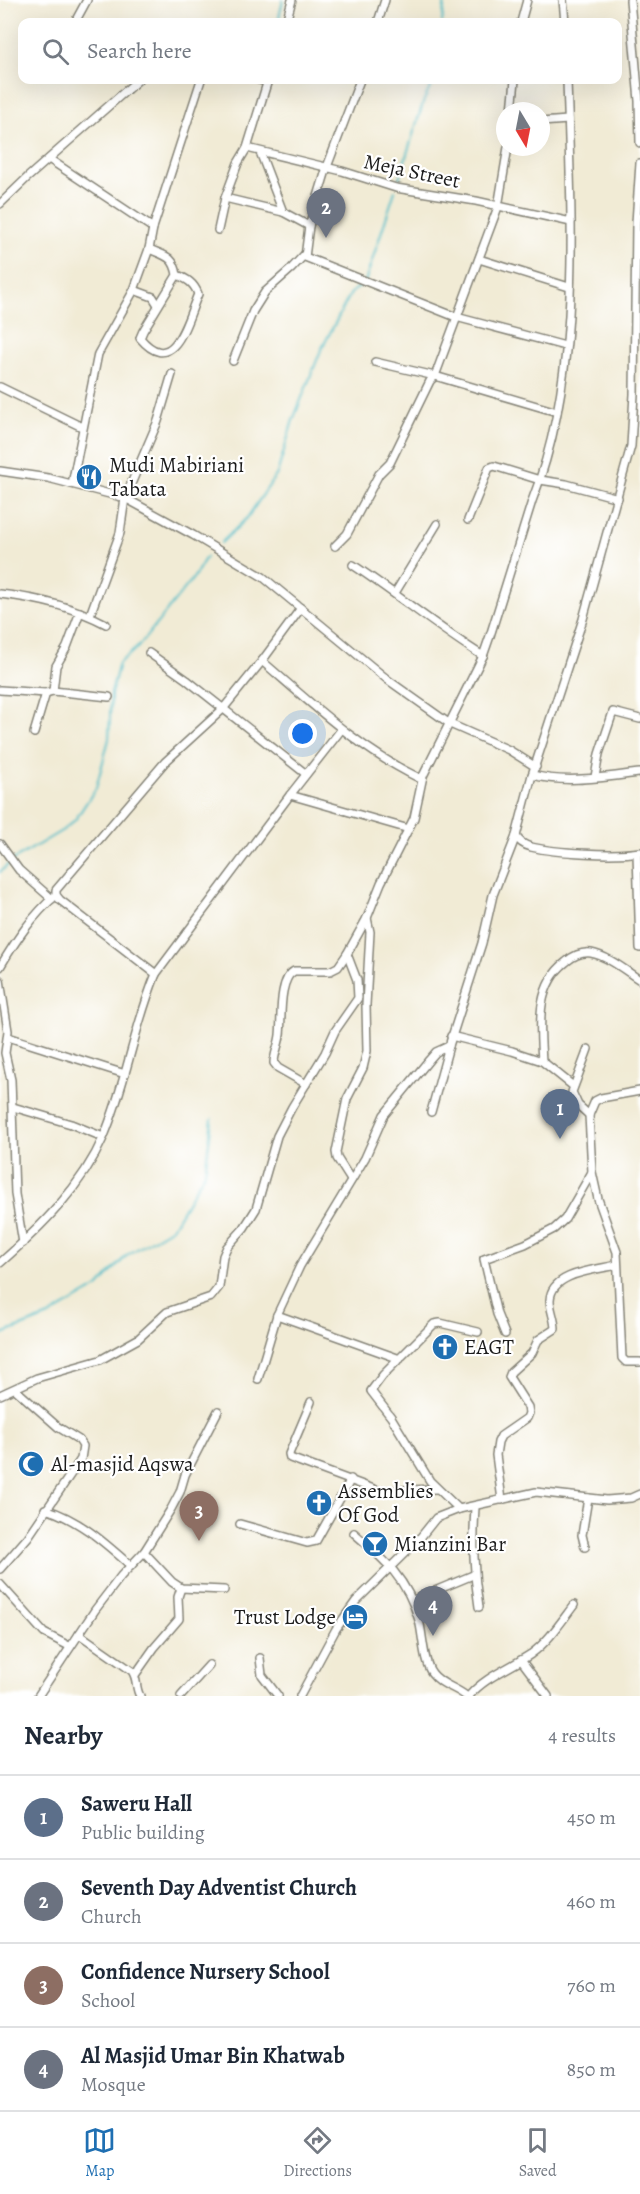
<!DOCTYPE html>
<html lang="en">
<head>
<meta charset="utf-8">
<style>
  :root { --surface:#fff; --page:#f6f6f7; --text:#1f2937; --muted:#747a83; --line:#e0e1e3; --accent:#1f6fb2 }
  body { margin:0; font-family:Alegreya,serif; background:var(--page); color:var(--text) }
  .compass { position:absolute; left:496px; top:102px; width:54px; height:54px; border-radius:50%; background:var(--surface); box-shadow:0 6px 24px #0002; rotate:170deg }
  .you { position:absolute; left:303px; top:734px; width:21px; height:21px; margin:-15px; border:4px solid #fff; border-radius:50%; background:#1a73e8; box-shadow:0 0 0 9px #1a73e833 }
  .badge { display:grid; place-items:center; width:39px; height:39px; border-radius:50%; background:var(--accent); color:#fff; font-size:20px; font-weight:700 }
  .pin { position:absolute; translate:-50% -50px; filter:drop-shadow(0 2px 3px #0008) }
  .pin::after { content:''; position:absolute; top:32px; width:21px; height:18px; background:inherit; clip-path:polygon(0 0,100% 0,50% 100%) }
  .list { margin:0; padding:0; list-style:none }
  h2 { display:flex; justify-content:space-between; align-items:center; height:78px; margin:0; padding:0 24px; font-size:26px }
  h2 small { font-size:20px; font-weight:400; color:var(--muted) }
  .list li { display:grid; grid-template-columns:39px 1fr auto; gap:18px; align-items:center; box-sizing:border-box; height:84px; padding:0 24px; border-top:2px solid var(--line) }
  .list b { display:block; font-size:22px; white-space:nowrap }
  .list p { margin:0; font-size:20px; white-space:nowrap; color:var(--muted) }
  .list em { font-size:20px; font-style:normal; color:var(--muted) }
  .icon { flex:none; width:33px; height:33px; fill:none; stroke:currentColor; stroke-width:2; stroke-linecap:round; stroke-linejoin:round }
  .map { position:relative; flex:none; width:640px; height:1696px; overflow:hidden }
  .search { position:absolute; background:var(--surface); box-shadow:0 6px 24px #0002; left:18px; right:18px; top:18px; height:66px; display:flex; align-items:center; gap:15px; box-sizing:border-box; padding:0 21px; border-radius:12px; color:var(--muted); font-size:22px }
  .sheet { height:414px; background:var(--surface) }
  nav { display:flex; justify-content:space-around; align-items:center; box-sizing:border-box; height:84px; border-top:2px solid var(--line); background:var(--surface); font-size:16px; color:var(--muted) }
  nav a { display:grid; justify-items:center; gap:3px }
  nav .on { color:var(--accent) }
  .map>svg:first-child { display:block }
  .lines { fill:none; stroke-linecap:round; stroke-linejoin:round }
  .stream { stroke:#50bdc9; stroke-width:2 }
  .minor-casing { stroke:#868478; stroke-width:10 }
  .minor { stroke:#fff; stroke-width:7 }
  .labels { text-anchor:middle; stroke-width:4.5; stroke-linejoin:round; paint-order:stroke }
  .street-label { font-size:21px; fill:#1c1c1c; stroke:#fff }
  .poi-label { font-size:21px; fill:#1c1c1c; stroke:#fff; text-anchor:start }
</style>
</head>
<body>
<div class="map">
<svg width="640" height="1696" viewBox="0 0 640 1696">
  <rect width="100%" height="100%" fill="#fff"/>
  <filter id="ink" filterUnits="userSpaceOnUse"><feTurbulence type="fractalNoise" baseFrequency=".0167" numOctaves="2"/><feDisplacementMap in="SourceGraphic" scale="12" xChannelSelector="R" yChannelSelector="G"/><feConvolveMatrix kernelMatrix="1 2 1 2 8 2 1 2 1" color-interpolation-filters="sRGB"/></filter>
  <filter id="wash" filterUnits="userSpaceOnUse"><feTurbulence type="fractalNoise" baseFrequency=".008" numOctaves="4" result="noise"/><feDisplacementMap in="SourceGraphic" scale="24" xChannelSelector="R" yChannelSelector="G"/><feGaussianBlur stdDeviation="1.35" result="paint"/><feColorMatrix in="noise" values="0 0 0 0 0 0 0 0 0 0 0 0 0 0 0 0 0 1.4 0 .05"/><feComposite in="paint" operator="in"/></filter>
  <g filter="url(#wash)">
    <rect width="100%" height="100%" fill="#f1ebd5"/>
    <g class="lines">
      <g class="stream">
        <path d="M278 22 283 0"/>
        <path d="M442 22 445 0"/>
        <path d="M397 185 424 100 434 80"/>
        <path d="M221 543 247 518 277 474 293 420 321 350 351 293 365 282 395 191"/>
        <path d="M0 872 13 860 63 830 75 820 96 788 109 739 111 694 119 663 138 647 194 577 206 557"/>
        <path d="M0 1335 49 1316 98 1287 127 1255 172 1228 205 1172 212 1119"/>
      </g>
    </g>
  </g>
  <g filter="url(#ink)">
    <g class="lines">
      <defs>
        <g id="minor">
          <path d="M563 0 565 22"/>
          <path d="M630 0 639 101 640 143"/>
          <path d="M75 22 87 0"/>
          <path d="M286 22 292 0"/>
          <path d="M378 22 385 0"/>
          <path d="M521 22 527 0"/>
          <path d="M259 80 267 82"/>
          <path d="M360 80 327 167 309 226 305 257 456 317 565 346"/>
          <path d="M512 111 515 80"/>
          <path d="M541 122 568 120"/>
          <path d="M247 148 342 171 396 188 476 201 571 222"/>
          <path d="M260 152 283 212 309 226"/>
          <path d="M49 159 153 228"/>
          <path d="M640 163 636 223 634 394 631 446 583 619 532 775 516 836C519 842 524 845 531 847 556 853 615 856 640 852"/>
          <path d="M225 198 283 212"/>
          <path d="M0 204 28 177 138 80"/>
          <path d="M218 230 225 198 238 163 247 148 268 80"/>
          <path d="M149 249C165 256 174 256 177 275L143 331 140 338C174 378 187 320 198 294 194 283 187 279 177 275"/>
          <path d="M479 259 569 287"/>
          <path d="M134 290 153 297 158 305"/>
          <path d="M233 361 253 311 265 292 291 269 305 254"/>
          <path d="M375 362 435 376 557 412"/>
          <path d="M0 387 82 427"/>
          <path d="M0 471 48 478 125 498 193 535 263 577 388 680 450 724 509 750 536 767"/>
          <path d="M72 484 98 354 134 290 149 249 153 228 201 80"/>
          <path d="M468 520 489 468 494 466 540 480 566 484 618 498"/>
          <path d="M335 546 347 534 379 474 390 463 430 381 435 376 498 207 508 147"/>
          <path d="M353 565C397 594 438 628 483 656"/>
          <path d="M395 593 437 524"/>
          <path d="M0 594C36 598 74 607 106 624"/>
          <path d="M90 615 120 533 125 498 158 421 172 374"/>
          <path d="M149 653 187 680 306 774"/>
          <path d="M262 661C312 704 359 749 419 778L423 776 483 656 490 636 532 501C583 372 571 215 567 80"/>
          <path d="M0 690 46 693 53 691 56 666 67 647 80 612"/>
          <path d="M53 691 109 697"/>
          <path d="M34 733 46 693"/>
          <path d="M532 775C567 784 604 777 640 773"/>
          <path d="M595 777 599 754 613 712 640 719"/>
          <path d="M290 795 409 829"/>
          <path d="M0 844 19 870 52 899"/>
          <path d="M637 853 640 948"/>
          <path d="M0 967C16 940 32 916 56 895"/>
          <path d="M156 974 60 900 56 895V890L165 762 223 709 262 661 301 608"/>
          <path d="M0 980 8 1031 5 1053 11 1080 15 1194 23 1243"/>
          <path d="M451 1036 512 1051 542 1061"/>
          <path d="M8 1037 125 1074"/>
          <path d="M588 1049 572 1092 578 1105 589 1115"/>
          <path d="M306 1084 278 1068 274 1063C274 1054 279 1045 280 1035 282 1019 278 980 294 971H330L338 967 347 954 367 918 381 883 414 818 423 776"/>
          <path d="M573 1086 542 1061C540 1026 535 986 566 962 573 956 582 952 591 953 608 956 626 971 640 980"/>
          <path d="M640 1091 601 1098 595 1101 589 1115 592 1172 598 1199 617 1252 622 1358 626 1362H640"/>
          <path d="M13 1107 71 1124 103 1137"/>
          <path d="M431 1112 449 1046 482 943 493 895 516 836"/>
          <path d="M351 1180 337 1158 336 1152 347 1099 363 1068 367 1051 366 1005 370 932 367 918"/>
          <path d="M0 1263C41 1227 82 1187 104 1136 126 1084 134 1027 156 974L290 795 341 730"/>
          <path d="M277 1315 400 1359"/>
          <path d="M505 1334 497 1314 484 1259 525 1244 554 1229 565 1219 592 1172"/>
          <path d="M258 1379 277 1315 300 1266 365 1158 384 1115 429 1060 436 1052 449 1046"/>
          <path d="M0 1395 37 1378 100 1360 138 1339 167 1312 211 1297 219 1287 223 1256 227 1247 244 1228 256 1209 277 1136 292 1107 325 1053 335 1031 358 998 357 980 347 954"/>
          <path d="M311 1402 289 1454 290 1458 379 1491 437 1489"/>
          <path d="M502 1500 496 1455 498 1442 501 1436 527 1418 529 1413 528 1407 509 1377 511 1372 532 1353 538 1340 555 1329C555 1319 550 1310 550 1300 551 1272 597 1270 617 1265"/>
          <path d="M475 1507C473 1542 473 1571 479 1607"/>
          <path d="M45 1509C79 1519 105 1543 131 1566"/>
          <path d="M459 1509 430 1481 391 1417 371 1391 383 1375 434 1324 440 1323 478 1332"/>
          <path d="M240 1524 307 1543 316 1541 351 1479"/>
          <path d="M354 1533C385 1560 407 1579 419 1620 423 1634 423 1662 432 1673 441 1685 455 1687 466 1696"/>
          <path d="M585 1547 582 1535 588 1498"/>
          <path d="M144 1552 172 1582 181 1588 224 1590"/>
          <path d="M0 1569 28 1537 81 1459 83 1446 79 1440 58 1427 15 1389"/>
          <path d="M0 1584 44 1633 69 1646"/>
          <path d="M413 1600 473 1575"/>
          <path d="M79 1634 132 1671C138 1679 135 1688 140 1696"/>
          <path d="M260 1658 262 1675 278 1696"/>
          <path d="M521 1660 548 1696"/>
          <path d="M135 1675 154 1648 179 1619 178 1597 181 1588"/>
          <path d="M38 1696 95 1610 121 1576 144 1552 171 1509 180 1492 185 1475 218 1411"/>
          <path d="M181 1696 209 1665"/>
          <path d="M300 1696 336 1629 356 1601 420 1538 436 1518 459 1509 536 1492 607 1500 631 1498 640 1494"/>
          <path d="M469 1696C485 1677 510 1668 531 1654 548 1642 561 1622 574 1605"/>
        </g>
      </defs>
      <use href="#minor" class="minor-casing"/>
      <use href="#minor" class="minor"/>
    </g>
  </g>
  <defs>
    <symbol id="restaurant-disc" viewBox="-11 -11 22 22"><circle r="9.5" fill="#1f6fb2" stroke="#fff"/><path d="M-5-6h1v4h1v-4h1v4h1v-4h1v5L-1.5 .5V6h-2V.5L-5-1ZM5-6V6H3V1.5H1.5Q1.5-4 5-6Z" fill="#fff"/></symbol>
    <symbol id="church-disc" viewBox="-11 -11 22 22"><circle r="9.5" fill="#1f6fb2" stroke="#fff"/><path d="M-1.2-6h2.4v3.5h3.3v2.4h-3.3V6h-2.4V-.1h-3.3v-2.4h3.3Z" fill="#fff"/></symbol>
    <symbol id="mosque-disc" viewBox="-11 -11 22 22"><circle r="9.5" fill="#1f6fb2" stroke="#fff"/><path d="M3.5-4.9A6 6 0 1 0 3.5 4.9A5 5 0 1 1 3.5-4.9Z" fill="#fff"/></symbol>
    <symbol id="bar-disc" viewBox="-11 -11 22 22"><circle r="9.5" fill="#1f6fb2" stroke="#fff"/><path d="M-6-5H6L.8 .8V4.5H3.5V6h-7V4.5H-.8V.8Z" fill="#fff"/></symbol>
    <symbol id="hotel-disc" viewBox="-11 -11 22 22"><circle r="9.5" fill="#1f6fb2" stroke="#fff"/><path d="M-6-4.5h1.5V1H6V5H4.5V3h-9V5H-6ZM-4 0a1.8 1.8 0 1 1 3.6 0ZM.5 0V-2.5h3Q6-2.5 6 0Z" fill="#fff"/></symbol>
  </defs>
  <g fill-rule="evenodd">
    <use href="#restaurant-disc" x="74" y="462" width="30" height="30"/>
    <use href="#church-disc" x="430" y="1332" width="30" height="30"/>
    <use href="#mosque-disc" x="16" y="1449" width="30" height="30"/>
    <use href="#church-disc" x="304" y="1488" width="30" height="30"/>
    <use href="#bar-disc" x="360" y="1529" width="30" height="30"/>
    <use href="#hotel-disc" x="340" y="1602" width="30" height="30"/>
  </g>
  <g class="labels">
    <g class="street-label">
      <text transform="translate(412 171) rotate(12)" y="7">Meja Street</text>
    </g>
    <g class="poi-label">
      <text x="109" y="472">Mudi Mabiriani<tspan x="109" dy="24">Tabata</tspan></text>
      <text x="464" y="1354">EAGT</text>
      <text x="51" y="1471">Al-masjid Aqswa</text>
      <text x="338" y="1498">Assemblies<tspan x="338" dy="24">Of God</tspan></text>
      <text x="394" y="1551">Mianzini Bar</text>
      <text x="336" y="1624" text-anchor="end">Trust Lodge</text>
    </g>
  </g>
</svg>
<svg class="compass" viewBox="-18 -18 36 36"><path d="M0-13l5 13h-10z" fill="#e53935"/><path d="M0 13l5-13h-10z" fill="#747a83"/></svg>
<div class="you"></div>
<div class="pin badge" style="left:560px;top:1139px;background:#5c6f8a">1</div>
<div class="pin badge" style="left:326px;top:238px;background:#6b7280">2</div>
<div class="pin badge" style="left:199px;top:1541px;background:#8d6e63">3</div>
<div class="pin badge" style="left:433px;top:1636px;background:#6b7280">4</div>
<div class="search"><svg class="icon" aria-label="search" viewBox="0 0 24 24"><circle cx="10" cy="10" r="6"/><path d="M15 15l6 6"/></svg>Search here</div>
</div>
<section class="sheet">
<h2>Nearby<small>4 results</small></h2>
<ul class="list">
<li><span class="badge" style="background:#5c6f8a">1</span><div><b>Saweru Hall</b><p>Public building</p></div><em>450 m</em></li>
<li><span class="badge" style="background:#6b7280">2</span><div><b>Seventh Day Adventist Church</b><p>Church</p></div><em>460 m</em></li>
<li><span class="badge" style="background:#8d6e63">3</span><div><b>Confidence Nursery School</b><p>School</p></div><em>760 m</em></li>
<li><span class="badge" style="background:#6b7280">4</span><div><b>Al Masjid Umar Bin Khatwab</b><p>Mosque</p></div><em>850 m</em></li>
</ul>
</section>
<nav>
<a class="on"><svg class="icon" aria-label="map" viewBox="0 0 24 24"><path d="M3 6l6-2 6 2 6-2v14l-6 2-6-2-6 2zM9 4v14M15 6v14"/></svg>Map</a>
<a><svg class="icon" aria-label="directions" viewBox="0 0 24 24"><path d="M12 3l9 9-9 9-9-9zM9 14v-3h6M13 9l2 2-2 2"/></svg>Directions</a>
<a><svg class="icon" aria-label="saved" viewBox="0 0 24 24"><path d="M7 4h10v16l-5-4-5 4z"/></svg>Saved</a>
</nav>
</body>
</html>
